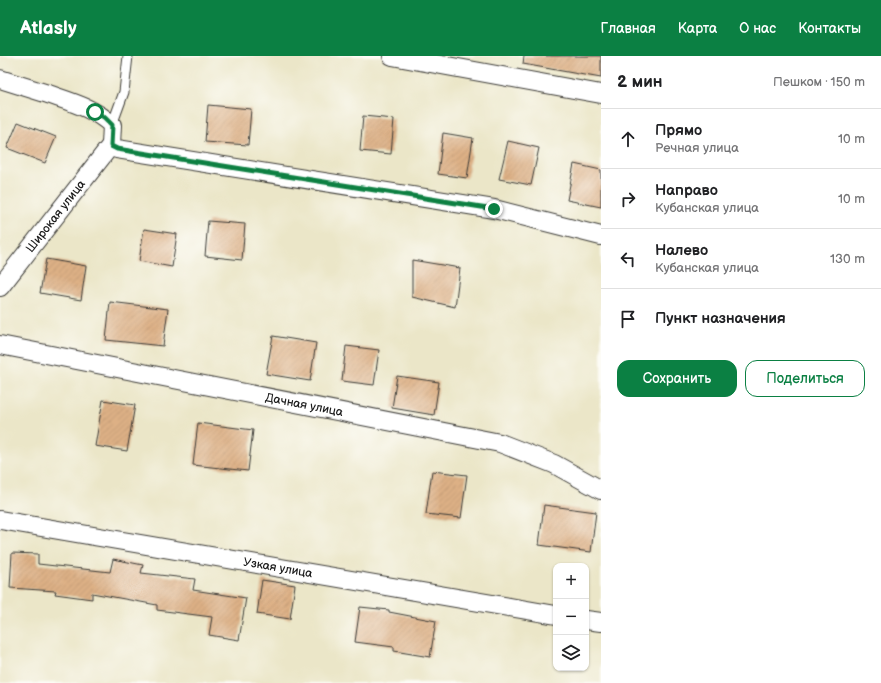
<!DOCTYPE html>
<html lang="ru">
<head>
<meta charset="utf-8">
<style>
  :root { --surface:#fff; --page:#f2f2f2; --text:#202124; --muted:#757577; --line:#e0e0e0; --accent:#0b8043 }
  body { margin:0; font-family:"Balsamiq Sans",sans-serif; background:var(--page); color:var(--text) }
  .controls { position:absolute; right:12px; bottom:12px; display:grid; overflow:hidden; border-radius:8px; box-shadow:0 1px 3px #0004 }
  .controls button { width:36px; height:36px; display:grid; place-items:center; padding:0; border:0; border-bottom:1px solid var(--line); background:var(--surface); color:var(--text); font:20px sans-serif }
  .stop { position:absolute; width:12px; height:12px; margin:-9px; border:3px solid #0b8043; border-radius:50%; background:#fff }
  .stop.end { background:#0b8043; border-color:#fff; box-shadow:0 1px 4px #0008 }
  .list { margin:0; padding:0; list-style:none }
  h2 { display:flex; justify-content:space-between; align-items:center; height:52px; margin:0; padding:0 16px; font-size:17px }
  h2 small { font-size:13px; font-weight:400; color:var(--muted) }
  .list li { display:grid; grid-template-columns:26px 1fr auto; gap:12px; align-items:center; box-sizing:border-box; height:60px; padding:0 16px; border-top:1px solid var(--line) }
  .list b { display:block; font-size:15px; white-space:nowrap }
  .list p { margin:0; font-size:13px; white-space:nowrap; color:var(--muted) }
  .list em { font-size:13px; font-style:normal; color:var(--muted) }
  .actions { display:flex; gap:8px; padding:12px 16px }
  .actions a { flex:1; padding:9px 0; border:1px solid var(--accent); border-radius:12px; text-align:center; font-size:14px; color:var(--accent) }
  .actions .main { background:var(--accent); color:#fff }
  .icon { flex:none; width:22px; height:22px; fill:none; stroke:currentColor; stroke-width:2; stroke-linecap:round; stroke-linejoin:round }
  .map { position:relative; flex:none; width:601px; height:627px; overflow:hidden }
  header { display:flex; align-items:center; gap:24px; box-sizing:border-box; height:56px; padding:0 20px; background:var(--accent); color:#fff }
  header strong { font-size:19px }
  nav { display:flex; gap:22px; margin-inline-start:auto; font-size:14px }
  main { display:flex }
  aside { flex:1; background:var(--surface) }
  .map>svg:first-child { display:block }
  .building { fill:url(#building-hatch) }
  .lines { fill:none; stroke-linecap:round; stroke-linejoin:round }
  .lane-casing { stroke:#3b3a36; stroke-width:11 }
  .street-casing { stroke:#3b3a36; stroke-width:20 }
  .lane { stroke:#fff; stroke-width:9 }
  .street { stroke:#fff; stroke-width:18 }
  .route { stroke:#0b8043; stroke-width:5 }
  .labels { text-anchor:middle; stroke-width:4; stroke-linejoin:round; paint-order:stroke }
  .street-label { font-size:12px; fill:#1c1c1c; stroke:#fdfcf7 }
</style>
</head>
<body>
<header>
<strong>Atlasly</strong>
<nav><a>Главная</a><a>Карта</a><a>О нас</a><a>Контакты</a></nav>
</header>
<main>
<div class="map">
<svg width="601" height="627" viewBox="0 0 601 627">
  <defs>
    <pattern id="building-hatch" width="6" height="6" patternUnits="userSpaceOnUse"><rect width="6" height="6" fill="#ddb085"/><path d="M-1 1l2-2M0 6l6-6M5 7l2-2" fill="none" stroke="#bd9772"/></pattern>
  </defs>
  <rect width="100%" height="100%" fill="#fdfcf7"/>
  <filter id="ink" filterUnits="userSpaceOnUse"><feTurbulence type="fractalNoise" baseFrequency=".025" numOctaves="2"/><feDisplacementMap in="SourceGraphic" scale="8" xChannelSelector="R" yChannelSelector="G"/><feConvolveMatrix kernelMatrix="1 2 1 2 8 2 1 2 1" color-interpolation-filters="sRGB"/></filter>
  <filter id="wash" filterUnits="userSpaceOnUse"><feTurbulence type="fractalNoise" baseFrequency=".012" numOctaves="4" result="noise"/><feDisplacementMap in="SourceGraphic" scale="16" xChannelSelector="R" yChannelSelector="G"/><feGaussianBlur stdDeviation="0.9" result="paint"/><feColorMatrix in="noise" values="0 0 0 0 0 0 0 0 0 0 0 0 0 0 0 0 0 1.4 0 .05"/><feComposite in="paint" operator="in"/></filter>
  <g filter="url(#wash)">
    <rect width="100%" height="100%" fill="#ebe6c8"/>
    <g id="blocks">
      <g class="building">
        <path d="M524 0H601V22L523 8Z"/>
        <path d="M208 49 251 53 248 89 205 86Z"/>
        <path d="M363 60 394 63 391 98 360 95Z"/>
        <path d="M18 66 56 81 45 107 7 92Z"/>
        <path d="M443 77 473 82 467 122 438 118Z"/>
        <path d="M508 85 539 92 531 129 499 123Z"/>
        <path d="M574 108 601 114V151L567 144Z"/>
        <path d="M208 165 245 168 242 204 205 200Z"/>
        <path d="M144 173 177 178 172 211 139 205Z"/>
        <path d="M46 203 86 210 81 244 40 237Z"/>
        <path d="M412 204 460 212 455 251 412 241Z"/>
        <path d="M110 246 168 253 163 290 106 284Z"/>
        <path d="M273 280 316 287 310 325 266 318Z"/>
        <path d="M346 290 379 294 374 329 342 325Z"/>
        <path d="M397 320 439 326 434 359 392 352Z"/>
        <path d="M103 344 135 349 127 395 95 390Z"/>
        <path d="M198 367 253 374 248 415 193 409Z"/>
        <path d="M432 415 467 419 461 462 426 458Z"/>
        <path d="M544 449 596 456 591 496 539 489Z"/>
        <path d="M12 497 38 498V508L110 516 113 503 143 509 141 517 195 523 193 534 246 542 239 584 209 579 212 561 157 554V549L92 537V543L55 538 56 535 10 532Z"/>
        <path d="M262 524 295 529 290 563 257 558Z"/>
        <path d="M360 551 389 554V556L436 565 430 601 394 595V591L355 586Z"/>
      </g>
    </g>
  </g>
  <g filter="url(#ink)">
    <use href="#blocks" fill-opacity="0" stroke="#3b3a36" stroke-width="1"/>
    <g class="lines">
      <defs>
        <path id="lane" d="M112 69 124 36 128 0"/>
        <g id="street">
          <path d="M392 0 601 38"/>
          <path d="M0 23C16 28 32 33 48 38 71 46 94 52 112 69L111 89 117 93 494 153 601 180"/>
          <path id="s1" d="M0 231 111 89"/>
          <path id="s2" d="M0 289 500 387 554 408 601 434"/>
          <path id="s3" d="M0 464 556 559"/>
          <path d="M586 564 601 566"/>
        </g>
      </defs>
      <use href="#lane" class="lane-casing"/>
      <use href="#street" class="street-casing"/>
      <use href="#lane" class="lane"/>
      <use href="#street" class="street"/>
    </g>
  </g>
  <g class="lines" filter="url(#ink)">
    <path class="route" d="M95 56 104 61 112 69 111 90 117 93 494 153"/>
  </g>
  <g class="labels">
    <g class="street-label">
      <text dy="4" stroke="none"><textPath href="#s1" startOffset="90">Широкая улица</textPath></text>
      <text dy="4" stroke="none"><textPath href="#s2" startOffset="310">Дачная улица</textPath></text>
      <text dy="4" stroke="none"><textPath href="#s3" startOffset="282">Узкая улица</textPath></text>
    </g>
  </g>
</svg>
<div class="controls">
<button>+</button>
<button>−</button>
<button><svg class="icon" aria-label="layers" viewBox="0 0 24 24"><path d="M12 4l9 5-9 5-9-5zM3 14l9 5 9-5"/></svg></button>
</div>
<div class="stop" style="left:95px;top:56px"></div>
<div class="stop end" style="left:494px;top:153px"></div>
</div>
<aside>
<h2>2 мин<small>Пешком · 150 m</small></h2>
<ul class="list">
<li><svg class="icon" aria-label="ahead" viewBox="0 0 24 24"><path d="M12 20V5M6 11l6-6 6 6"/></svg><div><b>Прямо</b><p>Речная улица</p></div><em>10 m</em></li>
<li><svg class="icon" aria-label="right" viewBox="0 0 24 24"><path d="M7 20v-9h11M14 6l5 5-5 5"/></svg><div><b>Направо</b><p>Кубанская улица</p></div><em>10 m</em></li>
<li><svg class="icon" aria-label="left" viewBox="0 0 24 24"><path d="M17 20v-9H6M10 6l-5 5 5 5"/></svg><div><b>Налево</b><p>Кубанская улица</p></div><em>130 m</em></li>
<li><svg class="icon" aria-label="arrive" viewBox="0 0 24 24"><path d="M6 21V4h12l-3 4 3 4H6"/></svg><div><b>Пункт назначения</b></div></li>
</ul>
<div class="actions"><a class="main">Сохранить</a><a>Поделиться</a></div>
</aside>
</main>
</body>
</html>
